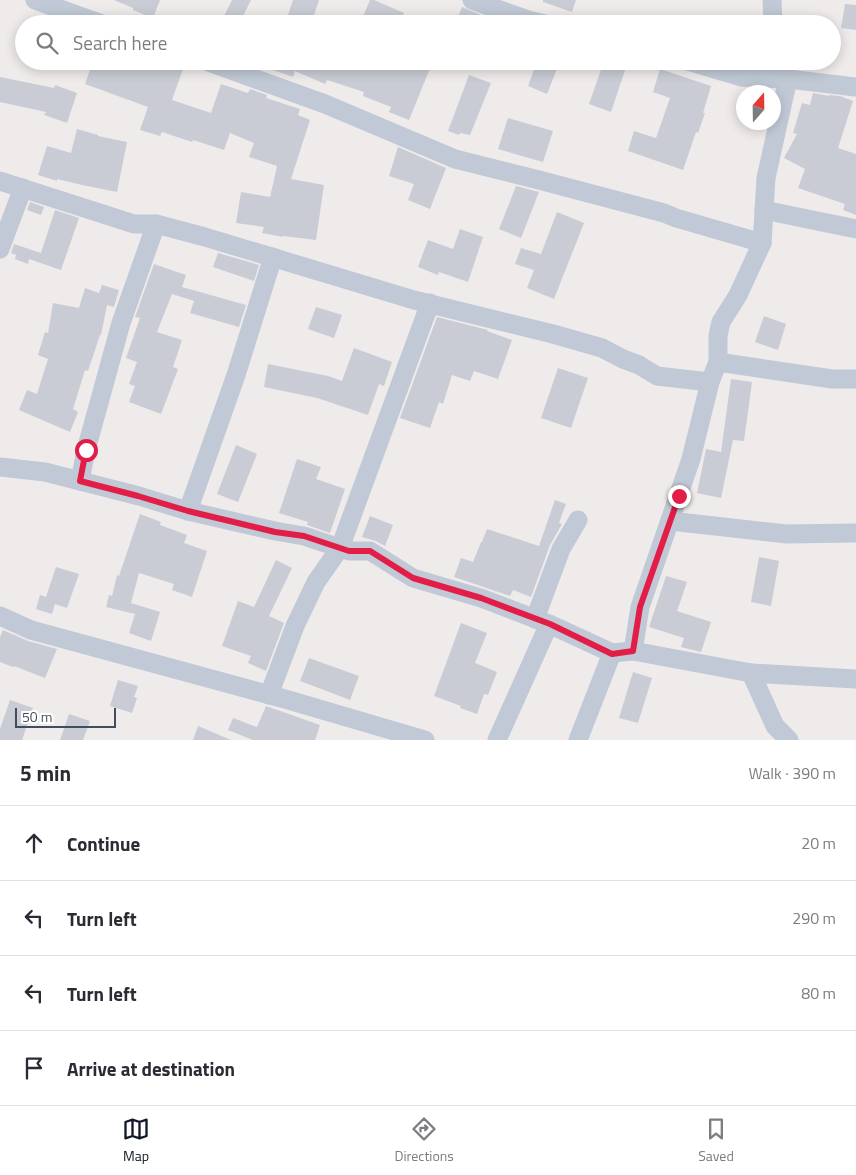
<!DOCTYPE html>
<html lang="en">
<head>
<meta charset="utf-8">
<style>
  :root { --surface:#fff; --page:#f7f7f7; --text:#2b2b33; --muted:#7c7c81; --line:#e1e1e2; --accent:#111827 }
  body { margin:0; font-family:"Titillium Web",sans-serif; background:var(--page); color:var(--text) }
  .compass { position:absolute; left:736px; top:85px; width:45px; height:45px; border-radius:50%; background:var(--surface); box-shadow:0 2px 12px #0003; rotate:20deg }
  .scale { position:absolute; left:15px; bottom:12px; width:101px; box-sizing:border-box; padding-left:5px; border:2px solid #424d5b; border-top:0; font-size:14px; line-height:18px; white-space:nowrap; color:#424d5b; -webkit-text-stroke:4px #fff; paint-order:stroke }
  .stop { position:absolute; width:15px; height:15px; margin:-11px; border:4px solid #e11d48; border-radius:50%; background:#fff }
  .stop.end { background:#e11d48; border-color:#fff; box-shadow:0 1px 5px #0008 }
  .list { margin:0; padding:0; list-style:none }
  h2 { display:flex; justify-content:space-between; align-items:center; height:65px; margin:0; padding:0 20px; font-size:21px }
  h2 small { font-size:16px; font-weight:400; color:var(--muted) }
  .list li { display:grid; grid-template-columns:32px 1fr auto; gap:15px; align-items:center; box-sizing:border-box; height:75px; padding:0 20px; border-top:1px solid var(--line) }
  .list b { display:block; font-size:19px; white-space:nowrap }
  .list em { font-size:16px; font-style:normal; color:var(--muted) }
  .icon { flex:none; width:28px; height:28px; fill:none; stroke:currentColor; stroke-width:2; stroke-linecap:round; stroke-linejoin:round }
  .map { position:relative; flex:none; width:856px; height:740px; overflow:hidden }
  .search { position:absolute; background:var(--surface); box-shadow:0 2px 12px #0003; left:15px; right:15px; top:15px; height:55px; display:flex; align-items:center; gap:12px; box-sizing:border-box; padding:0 18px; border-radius:28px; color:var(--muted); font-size:19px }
  .sheet { height:365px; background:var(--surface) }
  nav { display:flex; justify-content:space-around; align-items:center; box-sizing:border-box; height:70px; border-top:1px solid var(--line); background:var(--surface); font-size:14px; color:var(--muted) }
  nav a { display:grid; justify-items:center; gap:2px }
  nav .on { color:var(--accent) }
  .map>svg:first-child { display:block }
  .building { fill:#c9ccd4 }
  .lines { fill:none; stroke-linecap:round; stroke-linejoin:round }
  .minor { stroke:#c0c9d5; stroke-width:19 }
  .route { stroke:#e11d48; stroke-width:6 }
</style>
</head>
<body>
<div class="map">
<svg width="856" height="740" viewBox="0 0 856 740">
  <rect width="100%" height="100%" fill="#efebeb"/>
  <g class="building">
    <path d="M114 0H160L153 18 133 10V8Z"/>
    <path d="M232 0H251L239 24H235L223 18Z"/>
    <path d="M293 0H319L311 24H285Z"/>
    <path d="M370 0H374L404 13 399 24H360Z"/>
    <path d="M543 0H576L572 12 543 2Z"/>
    <path d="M845 4 856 5V30L841 28Z"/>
    <path d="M462 7 481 15 477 24H455Z"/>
    <path d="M93 61H159L183 69 172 100 211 113 221 84 248 93 250 89 267 95 266 98 300 109 298 115 310 120 291 179 324 185 316 240 283 236V237L262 233 264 227 236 223 241 192 270 197 277 166 249 157 254 143 230 133 224 150 193 140 192 142 162 132 160 136 140 130 148 107 85 84Z"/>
    <path d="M254 61H433L409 120 389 112 391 107 363 96 364 92 327 80 325 84 295 71 293 77 253 63Z"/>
    <path d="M537 61H560L547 94 528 86Z"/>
    <path d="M604 61H608L626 67 611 112 589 104Z"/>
    <path d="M660 69 711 86 703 113H705L698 133 696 132 683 170 628 151 634 131 656 138 670 98 653 92Z"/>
    <path d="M469 75 491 83 470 135 460 133 459 135 448 131Z"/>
    <path d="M0 77 54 88 55 85 77 93 67 123 44 115 46 112 0 102Z"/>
    <path d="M813 93 829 96V95L840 96 853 101 838 148 856 154V215L843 210 845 204 798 188 805 169 784 158 797 134 793 133 802 103 810 105Z"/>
    <path d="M508 118 553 131 543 162 498 149Z"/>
    <path d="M77 129 98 135V136L127 142 117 192 82 185 57 179V181L38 175 47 146 71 153Z"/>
    <path d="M398 147 446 168 430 209 408 200 414 184 389 176Z"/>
    <path d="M516 186 539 192 521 238 499 229Z"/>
    <path d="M30 202 44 207 41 215 27 210Z"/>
    <path d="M55 210 79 218 61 270 29 259 28 264 15 259 16 255 11 253 14 244 41 253Z"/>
    <path d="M557 212 584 223 554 299 527 288 534 270 515 264 521 248 541 254Z"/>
    <path d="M460 229 483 237 468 282 439 272 438 275 418 267 428 240 453 249Z"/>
    <path d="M218 253 259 265 254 281 213 267Z"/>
    <path d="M154 264 186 275 182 287 246 305 239 327 190 313 194 301 172 294 157 332 182 340 173 367 178 369 161 414 129 402 135 386 129 384 137 362 126 358 140 318 135 317Z"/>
    <path d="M102 285 119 290 114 307 107 305 101 335H100L88 371 85 370 73 409 78 412 70 432 19 410 27 390 37 394 48 359 38 355 45 332 48 333 53 303 79 308 85 288 99 293Z"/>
    <path d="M316 307 342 315 334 338 308 329Z"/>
    <path d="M764 316 786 324 778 350 755 342Z"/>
    <path d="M437 317 488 330 487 331 512 340 498 379 474 371 470 381 452 375 443 404 439 402 430 428 400 418Z"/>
    <path d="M354 348 392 362 384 386 379 384 368 415 317 398 264 387 268 364 328 376 342 381Z"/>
    <path d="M558 368 588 378 571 428 541 418Z"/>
    <path d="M731 379 752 382 744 441 733 440 721 498 697 493 706 449 721 452Z"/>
    <path d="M236 445 257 454 238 502 217 494Z"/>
    <path d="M297 459 321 467 316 479 345 489 330 533 307 525 308 522 279 513Z"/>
    <path d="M555 500 566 504 559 523 562 524 550 545 531 597 513 590 510 596 454 577 461 558 473 562 481 542H482L487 529 539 546Z"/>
    <path d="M140 514 161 522 160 525 187 535 184 543 207 551 192 597 172 590 174 584 139 573 131 603 160 612 151 641 129 633 135 614 106 607 109 595 112 596 117 575 119 576Z"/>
    <path d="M370 516 393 525 385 546 376 541 362 537Z"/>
    <path d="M759 557 779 561 771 606 751 602Z"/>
    <path d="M276 560 292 568 269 616 284 623 266 671 248 663 251 656 222 646 238 601 254 607Z"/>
    <path d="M56 567 79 574 67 608 55 604 52 614 36 609 40 595 46 597Z"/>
    <path d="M666 576 687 582 677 611 711 622 701 652 681 647 684 638 649 627Z"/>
    <path d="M461 623 487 633 475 663 497 672 488 695 484 694 477 714 460 708 461 706 434 696Z"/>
    <path d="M3 630 28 641 57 649 45 678 14 666 13 667 0 662V637Z"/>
    <path d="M309 658 359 676 350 700 300 681Z"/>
    <path d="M633 672 652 678 638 723 619 718Z"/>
    <path d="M118 680 138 686 134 697 137 698 132 713 110 706Z"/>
    <path d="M10 700 33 708 22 740H0V729Z"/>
    <path d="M266 706 320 725 315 740H253L228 730 233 718 257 727Z"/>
    <path d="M69 714 90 721 83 740H60Z"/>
    <path d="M198 726 231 740H193Z"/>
  </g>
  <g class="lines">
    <g class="minor">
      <path d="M35 0 102 24"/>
      <path d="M472 0 528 20 545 24"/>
      <path d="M772 0 773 24"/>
      <path d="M206 61 325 104 455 159 539 180 664 213 676 218 762 243"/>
      <path d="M687 61 741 77 788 79 856 87"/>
      <path d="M0 181 134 224H156L205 237 414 300 553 334 602 348 623 359 639 365 657 376 710 382"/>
      <path d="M764 210 856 229"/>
      <path d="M0 249 23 188"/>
      <path d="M718 362 832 379H856"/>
      <path d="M0 467 45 472 139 496 188 511 275 531 304 536 349 551H370L413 578 481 598 549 624 612 653 633 651 751 673 856 679"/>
      <path d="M80 481 86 450 121 323 156 224"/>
      <path d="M188 511 236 375 273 257"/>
      <path d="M670 521 786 534 856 533"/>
      <path d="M0 616 31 630 285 699 425 740"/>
      <path d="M535 619 561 549 578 520"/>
      <path d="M633 651 640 607 691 459 710 382 718 362V336L721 322 738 295 762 243 766 178 788 79 782 61"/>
      <path d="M751 673 775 726 789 740"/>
      <path d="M269 695 295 626 316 582 340 548 430 303"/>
      <path d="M497 740 549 624"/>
      <path d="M578 740 612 653"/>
    </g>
  </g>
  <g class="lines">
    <path class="route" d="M86 450 80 481 138 496 188 511 275 532 304 536 349 551H370L413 578 481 598 550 624 612 654 633 651 640 607 679 496"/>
  </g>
</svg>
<svg class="compass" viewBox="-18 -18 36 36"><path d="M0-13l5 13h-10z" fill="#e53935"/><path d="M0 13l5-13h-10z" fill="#7c7c81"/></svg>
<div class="scale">50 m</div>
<div class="stop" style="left:86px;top:450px"></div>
<div class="stop end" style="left:679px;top:496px"></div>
<div class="search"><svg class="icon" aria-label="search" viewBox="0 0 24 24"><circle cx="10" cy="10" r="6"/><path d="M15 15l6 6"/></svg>Search here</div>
</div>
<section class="sheet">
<h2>5 min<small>Walk · 390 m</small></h2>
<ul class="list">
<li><svg class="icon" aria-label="ahead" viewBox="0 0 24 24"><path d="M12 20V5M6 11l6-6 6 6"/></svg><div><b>Continue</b></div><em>20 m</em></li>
<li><svg class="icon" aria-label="left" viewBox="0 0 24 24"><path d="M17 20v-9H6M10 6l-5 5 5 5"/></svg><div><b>Turn left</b></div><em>290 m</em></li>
<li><svg class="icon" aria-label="left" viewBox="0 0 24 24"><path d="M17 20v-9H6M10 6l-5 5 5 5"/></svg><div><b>Turn left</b></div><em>80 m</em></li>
<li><svg class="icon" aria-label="arrive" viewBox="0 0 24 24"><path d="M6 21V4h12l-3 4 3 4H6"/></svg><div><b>Arrive at destination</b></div></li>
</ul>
</section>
<nav>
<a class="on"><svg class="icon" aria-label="map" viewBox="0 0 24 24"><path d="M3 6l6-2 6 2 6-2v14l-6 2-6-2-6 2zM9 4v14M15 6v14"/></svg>Map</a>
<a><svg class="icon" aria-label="directions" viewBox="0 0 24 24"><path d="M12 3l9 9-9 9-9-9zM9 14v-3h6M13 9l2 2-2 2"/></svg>Directions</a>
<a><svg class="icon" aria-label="saved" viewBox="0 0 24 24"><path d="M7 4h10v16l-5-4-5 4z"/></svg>Saved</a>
</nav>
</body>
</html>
